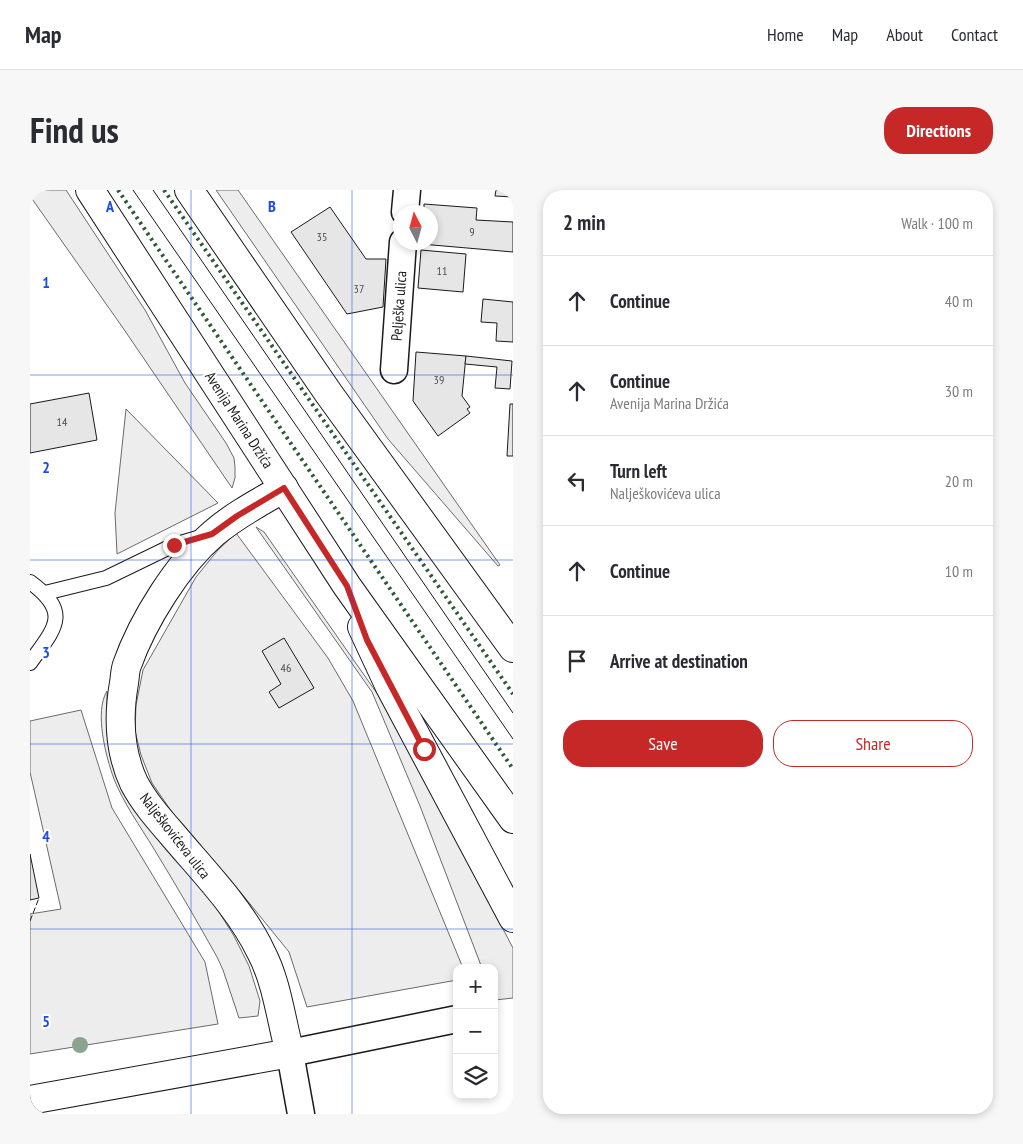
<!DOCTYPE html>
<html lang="en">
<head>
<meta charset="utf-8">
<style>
  :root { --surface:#fff; --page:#f7f7f7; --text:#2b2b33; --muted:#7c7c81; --line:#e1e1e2; --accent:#c62828 }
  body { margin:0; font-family:"PT Sans Narrow",sans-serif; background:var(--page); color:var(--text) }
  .controls { position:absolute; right:15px; bottom:15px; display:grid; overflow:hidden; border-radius:10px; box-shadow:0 2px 8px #0003 }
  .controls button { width:45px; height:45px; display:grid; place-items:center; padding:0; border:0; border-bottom:1px solid var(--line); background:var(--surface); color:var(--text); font:25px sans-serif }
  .compass { position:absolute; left:363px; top:15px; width:45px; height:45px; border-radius:50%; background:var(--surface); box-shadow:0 2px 8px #0003; rotate:354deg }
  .stop { position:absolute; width:15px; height:15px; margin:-11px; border:4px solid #c62828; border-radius:50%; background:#fff }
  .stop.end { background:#c62828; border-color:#fff; box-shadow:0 1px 5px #0008 }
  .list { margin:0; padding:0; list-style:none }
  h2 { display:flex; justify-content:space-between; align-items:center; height:65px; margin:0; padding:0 20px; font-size:21px }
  h2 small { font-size:16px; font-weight:400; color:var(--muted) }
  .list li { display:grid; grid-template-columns:32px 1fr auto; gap:15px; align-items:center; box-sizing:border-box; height:90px; padding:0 20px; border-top:1px solid var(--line) }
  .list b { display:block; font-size:19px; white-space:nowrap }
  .list p { margin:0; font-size:16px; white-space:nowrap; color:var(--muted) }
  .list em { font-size:16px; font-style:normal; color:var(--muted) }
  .actions { display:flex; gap:10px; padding:15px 20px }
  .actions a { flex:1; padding:11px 0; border:1px solid var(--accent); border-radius:20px; text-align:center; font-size:18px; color:var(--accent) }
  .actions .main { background:var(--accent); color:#fff }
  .icon { flex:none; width:28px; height:28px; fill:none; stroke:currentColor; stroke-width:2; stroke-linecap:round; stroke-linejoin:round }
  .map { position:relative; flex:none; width:483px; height:924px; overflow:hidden; border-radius:20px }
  header { display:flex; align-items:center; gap:30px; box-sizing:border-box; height:70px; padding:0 25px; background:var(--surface); border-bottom:1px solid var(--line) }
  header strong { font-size:24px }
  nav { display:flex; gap:28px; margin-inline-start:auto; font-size:18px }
  .intro { display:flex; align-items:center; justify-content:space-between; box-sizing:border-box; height:120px; padding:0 30px }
  h1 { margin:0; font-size:35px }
  .button { padding:12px 22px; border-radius:20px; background:var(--accent); color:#fff; font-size:18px; font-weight:700 }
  main { display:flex; gap:30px; padding:0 30px }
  aside { flex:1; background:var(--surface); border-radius:20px; box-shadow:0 2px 8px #0003 }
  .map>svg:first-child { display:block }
  .green { fill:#ededed; stroke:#6a6a6a }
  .building { fill:#e6e6e6; stroke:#1a1a1a }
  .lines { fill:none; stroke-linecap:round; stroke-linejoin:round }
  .service-casing { stroke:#1a1a1a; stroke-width:16 }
  .minor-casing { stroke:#1a1a1a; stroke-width:29 }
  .tertiary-casing { stroke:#1a1a1a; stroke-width:30 }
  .secondary-casing { stroke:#1a1a1a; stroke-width:30 }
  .service { stroke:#fff; stroke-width:14 }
  .minor { stroke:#fff; stroke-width:26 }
  .tertiary { stroke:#fff; stroke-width:28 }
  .secondary { stroke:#fff; stroke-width:28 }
  .tram { stroke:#1a1a1a; stroke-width:1 }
  .hedge { stroke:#2b5a34; stroke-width:4; stroke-dasharray:2.5 4; stroke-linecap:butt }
  .fence { stroke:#1a1a1a; stroke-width:1; stroke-dasharray:6 2.5; stroke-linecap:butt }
  .tree { fill:#8aa48f }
  .route { stroke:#c62828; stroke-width:6 }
  .grid { fill:none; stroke:#1d4ed8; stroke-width:1; stroke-opacity:0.55 }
  .labels { text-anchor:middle; stroke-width:4; stroke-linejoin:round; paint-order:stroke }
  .number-label { font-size:12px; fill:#4d4d4d }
  .street-label { font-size:15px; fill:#1a1a1a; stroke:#fff }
  .grid-label { font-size:16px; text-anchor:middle; font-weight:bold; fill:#1d4ed8; stroke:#fff; stroke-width:4; stroke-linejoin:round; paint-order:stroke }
</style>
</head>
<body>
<header>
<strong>Map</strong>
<nav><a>Home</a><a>Map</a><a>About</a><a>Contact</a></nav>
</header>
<div class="intro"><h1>Find us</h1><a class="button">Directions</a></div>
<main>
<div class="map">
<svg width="483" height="924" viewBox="0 0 483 924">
  <rect width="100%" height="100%" fill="#fff"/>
  <g class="green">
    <path d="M0 0H36L115 120 155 193 196 253 204 268 205 277V288L202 298 93 138 0 6Z"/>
    <path d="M186 0H208L470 375 468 376 358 249Z"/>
    <path d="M96 219 188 313 87 364 85 323Z"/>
    <path d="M226 337 234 342 353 512 483 758V808L465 810 464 778H452L390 616 342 502Z"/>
    <path d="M206 343 298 468 323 511 433 778H427V790L277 817 259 762 199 688 144 625 122 593 111 565 105 541 106 515 113 480 166 387 188 360Z"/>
    <path d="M77 501V543L82 570 184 714 204 746 219 776 230 811 228 826 209 828 193 780 187 767C167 731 146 695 124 659 110 636 94 614 84 589 76 567 64 522 77 501Z"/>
    <path d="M51 520 82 618 175 772 188 834 0 864V724L31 719 0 582V531Z"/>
  </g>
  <g class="building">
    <path d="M466 0H483V7L465 6Z"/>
    <path d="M394 14 447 18 446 30 483 32V62L391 54V52H400V22H394Z"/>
    <path d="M300 17 336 69H356L353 117 317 124 261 42Z"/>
    <path d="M391 60 436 64 433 102 388 98Z"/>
    <path d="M453 109 483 112V152L466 151 467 133 451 132Z"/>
    <path d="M386 162 436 166 432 206 440 217 437 219 440 223 408 246 383 211Z"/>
    <path d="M436 166 482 171 480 199 465 198 467 177 435 174Z"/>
    <path d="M59 203 67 250 0 263V214Z"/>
    <path d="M480 214H483V266H477Z"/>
    <path d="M254 448 284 498 249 518 239 502 251 494 232 461Z"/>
    <path d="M0 664 9 708 0 710Z"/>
  </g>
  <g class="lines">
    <defs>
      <g id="service">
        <path d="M0 392C42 423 25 438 0 473"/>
        <path d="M15 403 76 388 144 355 174 346"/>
      </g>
      <g id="minor">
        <path d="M375 22 377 0"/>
        <path d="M364 180 373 52"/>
        <path d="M271 924 260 863 427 829"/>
      </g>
      <path id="tertiary" d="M0 910 260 863C251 830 247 792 231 762 210 718 173 681 142 644 128 628 114 612 104 593 89 561 88 527 94 493 95 487 95 480 97 475 113 430 148 374 184 343 205 325 230 312 254 298"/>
      <g id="secondary">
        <path d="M60 0 317 396 483 629"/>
        <path d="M159 0 299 204 483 458"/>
        <path d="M332 437 360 497 483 728"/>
      </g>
    </defs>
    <use href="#service" class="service-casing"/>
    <use href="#minor" class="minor-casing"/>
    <use href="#tertiary" class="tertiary-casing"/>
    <use href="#secondary" class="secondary-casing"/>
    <use href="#service" class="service"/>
    <use href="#minor" class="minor"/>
    <use href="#tertiary" class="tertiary"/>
    <use href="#secondary" class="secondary"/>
    <g class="tram">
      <path d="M103 0 483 549"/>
      <path d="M123 0 483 523"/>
    </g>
    <g class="hedge">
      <path d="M88 0 483 579"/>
      <path d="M134 0 483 504"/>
    </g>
    <path class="fence" d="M0 731 9 708"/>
  </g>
  <circle class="tree" cx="50" cy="855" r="8"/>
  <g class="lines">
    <path class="route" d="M144 355 182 344 207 326 254 298 317 396 337 450 394 559"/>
  </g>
  <path class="grid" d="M161 0V924M322 0V924M0 185H483M0 370H483M0 554H483M0 739H483"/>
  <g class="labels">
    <g class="number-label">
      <text x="442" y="46">9</text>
      <text x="292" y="51">35</text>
      <text x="412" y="85">11</text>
      <text x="329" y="103">37</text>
      <text x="409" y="194">39</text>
      <text x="32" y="236">14</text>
      <text x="256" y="482">46</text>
    </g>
    <g class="street-label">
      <text transform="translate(369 116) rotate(-86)" y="5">Pelješka ulica</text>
      <text transform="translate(209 230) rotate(57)" y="5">Avenija Marina Držića</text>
      <text transform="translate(145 646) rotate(52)" y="5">Nalješkovićeva ulica</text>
    </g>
  </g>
  <g class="grid-label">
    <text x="80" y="22">A</text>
    <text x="242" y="22">B</text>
    <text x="16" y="98">1</text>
    <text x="16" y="283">2</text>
    <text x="16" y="468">3</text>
    <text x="16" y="652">4</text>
    <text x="16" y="837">5</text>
  </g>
</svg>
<div class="controls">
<button>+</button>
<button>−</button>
<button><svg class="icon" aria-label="layers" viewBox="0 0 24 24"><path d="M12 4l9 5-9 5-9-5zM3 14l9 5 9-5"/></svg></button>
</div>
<svg class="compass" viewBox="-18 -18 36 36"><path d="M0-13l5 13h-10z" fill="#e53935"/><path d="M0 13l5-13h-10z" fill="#7c7c81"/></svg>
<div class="stop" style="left:394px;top:559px"></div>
<div class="stop end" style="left:144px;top:355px"></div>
</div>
<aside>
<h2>2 min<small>Walk · 100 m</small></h2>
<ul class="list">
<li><svg class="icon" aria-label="ahead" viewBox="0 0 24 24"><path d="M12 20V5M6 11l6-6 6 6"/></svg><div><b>Continue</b></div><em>40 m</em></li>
<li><svg class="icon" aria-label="ahead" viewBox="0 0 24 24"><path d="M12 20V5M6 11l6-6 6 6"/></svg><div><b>Continue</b><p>Avenija Marina Držića</p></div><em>30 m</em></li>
<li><svg class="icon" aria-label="left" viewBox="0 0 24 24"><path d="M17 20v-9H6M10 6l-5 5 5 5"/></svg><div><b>Turn left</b><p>Nalješkovićeva ulica</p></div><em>20 m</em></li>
<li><svg class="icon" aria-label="ahead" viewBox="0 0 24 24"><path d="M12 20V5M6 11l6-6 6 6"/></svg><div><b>Continue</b></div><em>10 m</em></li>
<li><svg class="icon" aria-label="arrive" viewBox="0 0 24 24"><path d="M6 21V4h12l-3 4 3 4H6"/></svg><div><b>Arrive at destination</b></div></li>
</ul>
<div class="actions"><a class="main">Save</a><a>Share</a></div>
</aside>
</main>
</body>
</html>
